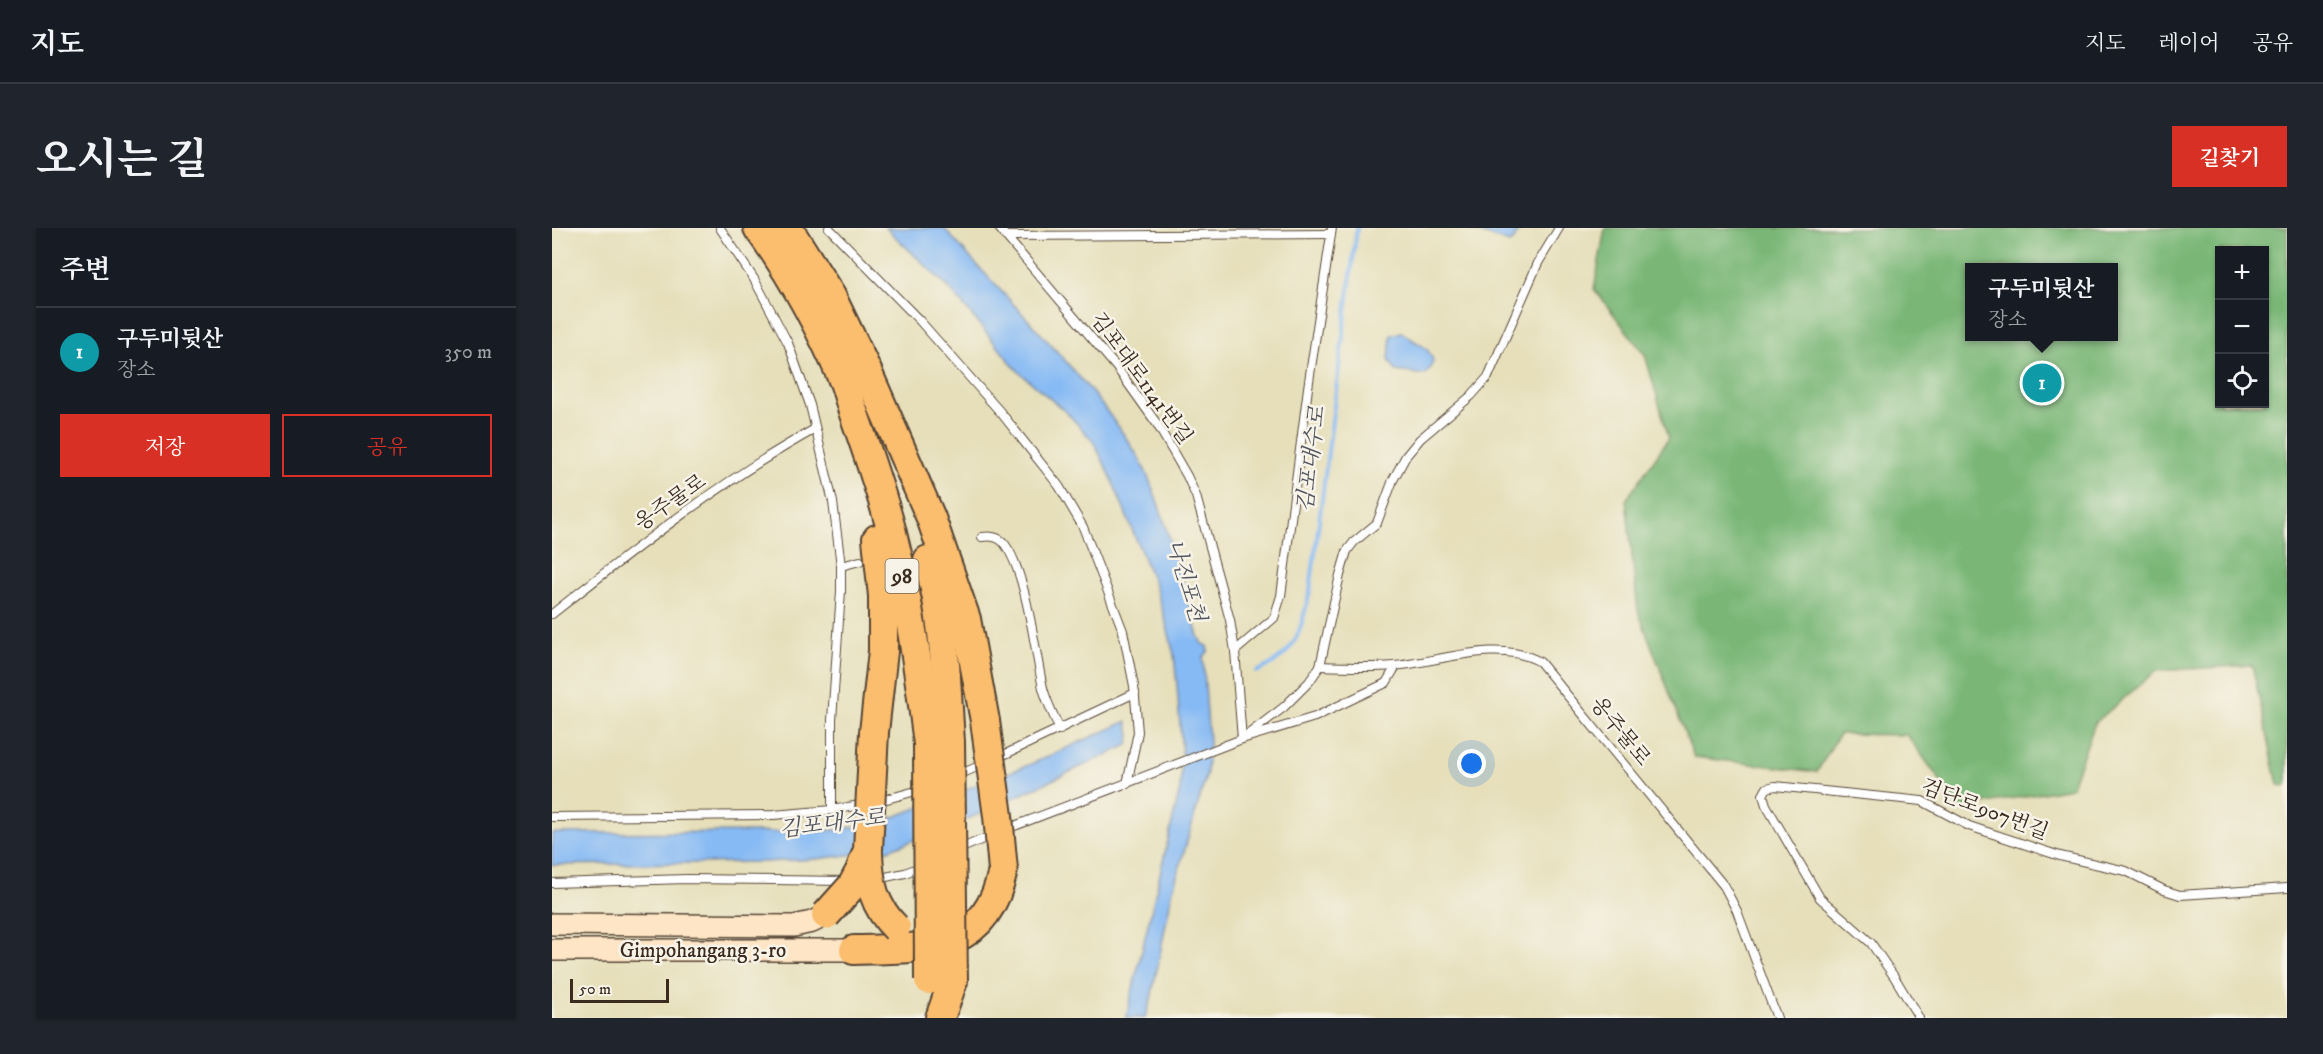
<!DOCTYPE html>
<html lang="ko">
<head>
<meta charset="utf-8">
<style>
  :root { --surface:#171b24; --page:#20242c; --text:#f1f3f6; --muted:#9ea1a6; --line:#363941; --accent:#d93025 }
  body { margin:0; font-family:"IM FELL DW Pica","Noto Serif KR",serif; background:var(--page); color:var(--text) }
  .controls { position:absolute; right:18px; top:18px; display:grid; overflow:hidden; border-radius:0px; box-shadow:0 2px 4px #0004 }
  .controls button { width:54px; height:54px; display:grid; place-items:center; padding:0; border:0; border-bottom:2px solid var(--line); background:var(--surface); color:var(--text); font:30px sans-serif }
  .scale { position:absolute; left:18px; bottom:15px; width:99px; box-sizing:border-box; padding-left:6px; border:3px solid #3b2a1e; border-top:0; font-size:16px; line-height:21px; white-space:nowrap; color:#3b2a1e; -webkit-text-stroke:4px #f7f3e8; paint-order:stroke }
  .you { position:absolute; left:920px; top:536px; width:21px; height:21px; margin:-15px; border:4px solid #fff; border-radius:50%; background:#1a73e8; box-shadow:0 0 0 9px #1a73e833 }
  .badge { display:grid; place-items:center; width:39px; height:39px; border-radius:50%; background:var(--accent); color:#fff; font-size:20px; font-weight:700 }
  .pin { position:absolute; translate:-50% -50%; border:3px solid #fff; box-shadow:0 2px 6px #0006 }
  .popup { position:absolute; left:1413px; top:35px; width:153px; height:78px; box-sizing:border-box; display:grid; place-content:center; border-radius:0px; background:var(--surface); filter:drop-shadow(0 2px 4px #0005); font-size:20px; white-space:nowrap; color:var(--muted) }
  .popup b { font-size:22px; color:var(--text) }
  .popup::after { content:''; position:absolute; left:50%; top:100%; margin-left:-12px; border:12px solid transparent; border-top-color:var(--surface) }
  .list { margin:0; padding:0; list-style:none }
  h2 { display:flex; justify-content:space-between; align-items:center; height:78px; margin:0; padding:0 24px; font-size:26px }
  h2 small { font-size:20px; font-weight:400; color:var(--muted) }
  .list li { display:grid; grid-template-columns:39px 1fr auto; gap:18px; align-items:center; box-sizing:border-box; height:90px; padding:0 24px; border-top:2px solid var(--line) }
  .list b { display:block; font-size:22px; white-space:nowrap }
  .list p { margin:0; font-size:20px; white-space:nowrap; color:var(--muted) }
  .list em { font-size:20px; font-style:normal; color:var(--muted) }
  .actions { display:flex; gap:12px; padding:18px 24px }
  .actions a { flex:1; padding:14px 0; border:2px solid var(--accent); border-radius:0px; text-align:center; font-size:21px; color:var(--accent) }
  .actions .main { background:var(--accent); color:#fff }
  .icon { flex:none; width:33px; height:33px; fill:none; stroke:currentColor; stroke-width:2; stroke-linecap:round; stroke-linejoin:round }
  .map { position:relative; flex:none; width:1735px; height:790px; overflow:hidden; border-radius:0px }
  header { display:flex; align-items:center; gap:36px; box-sizing:border-box; height:84px; padding:0 30px; background:var(--surface); border-bottom:2px solid var(--line) }
  header strong { font-size:28px }
  nav { display:flex; gap:33px; margin-inline-start:auto; font-size:21px }
  .intro { display:flex; align-items:center; justify-content:space-between; box-sizing:border-box; height:144px; padding:0 36px }
  h1 { margin:0; font-size:42px }
  .button { padding:15px 27px; border-radius:0px; background:var(--accent); color:#fff; font-size:21px; font-weight:700 }
  main { display:flex; gap:36px; padding:0 36px }
  aside { flex:1; background:var(--surface); border-radius:0px; box-shadow:0 2px 4px #0004 }
  .map>svg:first-child { display:block }
  .forest { fill:#7ab777; stroke:#5a704a; stroke-width:1.5; fill-rule:evenodd }
  .water { fill:#86baf4; stroke:#607289; stroke-width:1.5 }
  .lines { fill:none; stroke-linecap:round; stroke-linejoin:round }
  .stream { stroke:#86baf4; stroke-width:4 }
  .lane-casing { stroke:#554535; stroke-width:10 }
  .secondary-casing { stroke:#554535; stroke-width:24 }
  .highway-casing { stroke:#554535; stroke-width:32 }
  .lane { stroke:#fff; stroke-width:8 }
  .secondary { stroke:#fde5c5; stroke-width:21 }
  .highway { stroke:#fbbd6e; stroke-width:28 }
  .highway-bridge-casing { stroke:#554535; stroke-width:32; stroke-linecap:butt }
  .highway-bridge { stroke:#fbbd6e; stroke-width:28 }
  .labels { text-anchor:middle; stroke-width:5; stroke-linejoin:round; paint-order:stroke }
  .shield { fill:#f7f3e8; stroke:#73665b; stroke-width:1.5 }
  .shield-label { font-size:20px; font-weight:bold; fill:#3b2a1e }
  .street-label { font-size:21px; fill:#3b2a1e; stroke:#f7f3e8 }
  .water-label { font-size:22px; font-style:italic; fill:#52555e; stroke:#f7f3e8 }
</style>
</head>
<body>
<header>
<strong>지도</strong>
<nav><a>지도</a><a>레이어</a><a>공유</a></nav>
</header>
<div class="intro"><h1>오시는 길</h1><a class="button">길찾기</a></div>
<main>
<aside>
<h2>주변<small></small></h2>
<ul class="list">
<li><span class="badge" style="background:#0f9aa8">1</span><div><b>구두미뒷산</b><p>장소</p></div><em>350 m</em></li>
</ul>
<div class="actions"><a class="main">저장</a><a>공유</a></div>
</aside>
<div class="map">
<svg width="1735" height="790" viewBox="0 0 1735 790">
  <rect width="100%" height="100%" fill="#f7f3e8"/>
  <filter id="ink" filterUnits="userSpaceOnUse"><feTurbulence type="fractalNoise" baseFrequency=".0167" numOctaves="2"/><feDisplacementMap in="SourceGraphic" scale="12" xChannelSelector="R" yChannelSelector="G"/><feConvolveMatrix kernelMatrix="1 2 1 2 8 2 1 2 1" color-interpolation-filters="sRGB"/></filter>
  <filter id="wash" filterUnits="userSpaceOnUse"><feTurbulence type="fractalNoise" baseFrequency=".008" numOctaves="4" result="noise"/><feDisplacementMap in="SourceGraphic" scale="24" xChannelSelector="R" yChannelSelector="G"/><feGaussianBlur stdDeviation="1.35" result="paint"/><feColorMatrix in="noise" values="0 0 0 0 0 0 0 0 0 0 0 0 0 0 0 0 0 1.4 0 .05"/><feComposite in="paint" operator="in"/></filter>
  <g filter="url(#wash)">
    <rect width="100%" height="100%" fill="#e6dfba"/>
    <path class="forest" d="M1053 0H1735V558L1726 557 1700 437 1604 443 1543 495 1519 560 1408 580 1355 507 1287 506 1265 544 1142 529 1086 383 1074 272 1117 210 1093 127 1042 61ZM1668 22H1712V176H1668ZM1418 39H1562V108H1418Z"/>
    <g class="water">
      <path d="M334 0H392C456 75 535 145 587 230 596 246 602 264 608 281 622 323 634 365 646 408L650 416 656 418V424L651 429 657 514 655 545 620 665 599 771 593 790H574L628 561 630 526 625 457 622 427 614 394 603 358 558 247 541 213 516 186 466 143 397 60Z"/>
      <path d="M914 0H968L962 12 957 15Z"/>
      <path d="M849 104 875 121 881 132 879 140 873 147 844 143 837 132 839 107Z"/>
      <path d="M575 493 578 507 576 517 405 596 336 622 264 631 213 634 0 637V605L236 604 284 602 329 594 479 536Z"/>
    </g>
    <g class="lines">
      <path class="stream" d="M704 444C747 425 747 405 758 363L805 0"/>
    </g>
  </g>
  <g filter="url(#ink)">
    <g class="lines">
      <defs>
        <g id="lane">
          <path d="M168 0 202 51 236 115 258 177 281 274 289 338V363L280 492V582"/>
          <path d="M277 0 368 93 450 186 507 258 531 299 571 403 582 458 586 504 575 556"/>
          <path d="M447 0 565 140 605 196 635 248 644 268 678 392 683 423 690 511 763 489 834 455 844 438"/>
          <path d="M453 8 779 6"/>
          <path d="M430 309C437 308 445 308 451 314 474 340 483 424 491 460 495 475 502 488 508 502"/>
          <path d="M289 338 308 333"/>
          <path d="M0 386C84 320 169 253 263 201"/>
          <path d="M683 423 722 390 729 368 756 160 780 0"/>
          <path d="M768 438C793 439 818 440 842 438 888 434 947 410 988 434L1172 658 1185 683 1225 790"/>
          <path d="M443 531 583 465"/>
          <path d="M404 548 432 536"/>
          <path d="M324 574 371 561"/>
          <path d="M0 589 221 587 280 582 313 576"/>
          <path d="M452 602 690 511 732 479 757 454 768 438 788 347 795 323 802 314 825 295 841 252 854 228 868 211 919 168 936 149 986 35 1007 0"/>
          <path d="M405 622 441 607"/>
          <path d="M324 651 353 645 370 638"/>
          <path d="M0 655 135 651 294 653"/>
          <path d="M1367 790 1343 750 1319 715 1268 670 1214 577 1211 567 1215 560 1223 558 1370 573 1417 598 1508 628 1574 643 1612 662 1628 667 1735 660"/>
        </g>
        <g id="secondary">
          <path d="M0 696 242 698 260 694 274 687"/>
          <path d="M0 722H302"/>
        </g>
        <g id="highway">
          <path d="M206 0C241 48 268 99 292 154 296 165 299 178 303 189 316 226 329 263 339 301 357 372 367 444 376 516"/>
          <path d="M236 0 279 68 315 143 379 290 414 391 433 493"/>
          <path d="M376 332C393 391 394 453 398 514"/>
          <path d="M322 504 331 423V368L325 311"/>
          <path d="M302 722C372 720 434 726 451 642"/>
          <path d="M388 790 401 753"/>
        </g>
      </defs>
      <use href="#lane" class="lane-casing"/>
      <use href="#secondary" class="secondary-casing"/>
      <use href="#highway" class="highway-casing"/>
      <use href="#lane" class="lane"/>
      <use href="#secondary" class="secondary"/>
      <use href="#highway" class="highway"/>
      <defs>
        <g id="highway-bridge">
          <path d="M433 493 446 588 451 642"/>
          <path d="M398 514 401 753"/>
          <path d="M376 516 377 752"/>
          <path d="M316 625C317 655 322 679 344 700"/>
          <path d="M274 687 300 658 308 643 316 622 322 504"/>
        </g>
      </defs>
      <use href="#highway-bridge" class="highway-bridge-casing"/>
      <use href="#highway-bridge" class="highway-bridge"/>
    </g>
  </g>
  <g class="labels">
    <rect class="shield" x="333.5" y="331" width="33" height="34" rx="4.5"/>
    <g class="shield-label">
      <text x="350" y="355">98</text>
    </g>
    <g class="street-label">
      <text transform="translate(590 150) rotate(54)" y="7">김포대로1141번길</text>
      <text transform="translate(118 274) rotate(-35)" y="7">옹주물로</text>
      <text transform="translate(1069 503) rotate(51)" y="7">옹주물로</text>
      <text transform="translate(1433 581) rotate(21)" y="7">검단로907번길</text>
      <text x="151" y="729">Gimpohangang 3-ro</text>
    </g>
    <g class="water-label">
      <text transform="translate(758 231) rotate(-83)" y="8">김포대수로</text>
      <text transform="translate(635 352) rotate(73)" y="8">나진포천</text>
      <text transform="translate(280 594) rotate(-7)" y="8">김포대수로</text>
    </g>
  </g>
</svg>
<div class="controls">
<button>+</button>
<button>−</button>
<button><svg class="icon" aria-label="locate" viewBox="0 0 24 24"><circle cx="12" cy="12" r="6"/><path d="M12 2v4M12 18v4M2 12h4M18 12h4"/></svg></button>
</div>
<div class="scale">50 m</div>
<div class="you"></div>
<div class="pin badge" style="left:1490px;top:155px;background:#0f9aa8">1</div>
<div class="popup"><b>구두미뒷산</b>장소</div>
</div>
</main>
</body>
</html>
